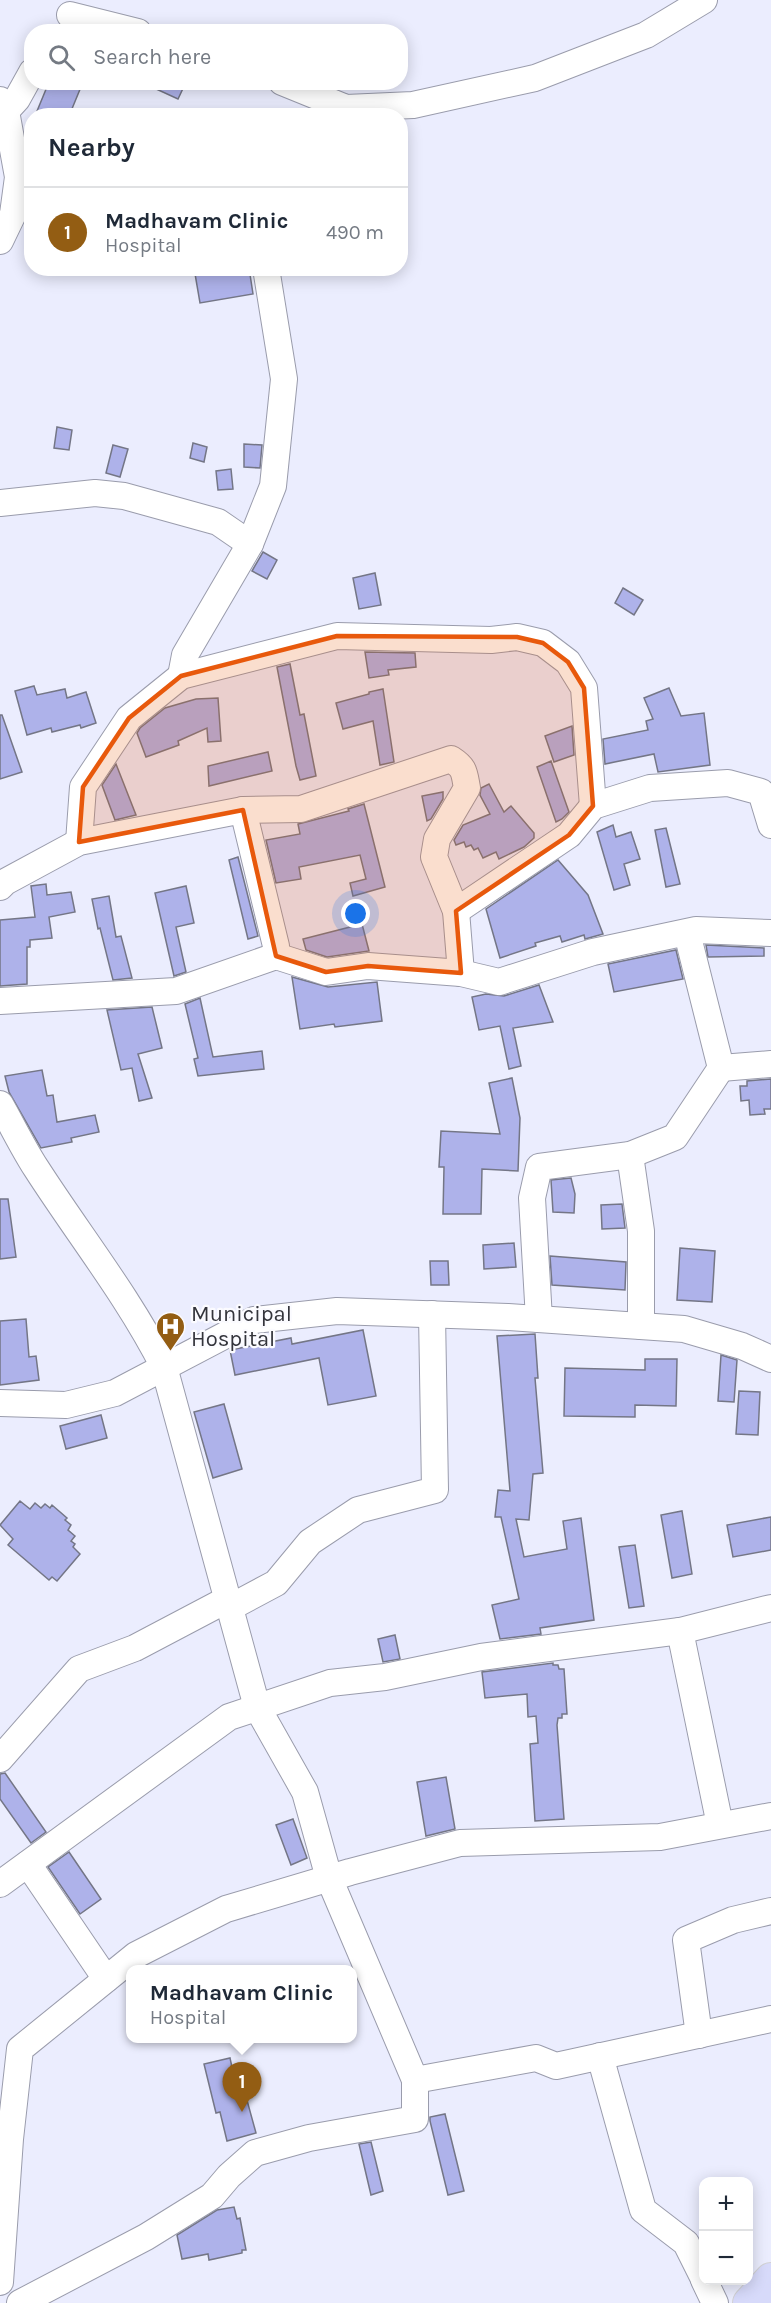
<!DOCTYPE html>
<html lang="en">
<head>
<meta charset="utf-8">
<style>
  :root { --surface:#fff; --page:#f2f2f3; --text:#1f2937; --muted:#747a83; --line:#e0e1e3; --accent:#935d13 }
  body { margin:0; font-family:Karla,sans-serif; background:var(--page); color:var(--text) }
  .controls { position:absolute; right:18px; bottom:18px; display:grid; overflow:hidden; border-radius:12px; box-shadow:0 3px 15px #0003 }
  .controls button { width:54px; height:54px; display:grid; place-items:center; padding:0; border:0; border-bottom:2px solid var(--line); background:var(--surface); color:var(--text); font:30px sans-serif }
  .you { position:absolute; left:356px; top:914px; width:21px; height:21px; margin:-15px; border:4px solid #fff; border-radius:50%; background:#1a73e8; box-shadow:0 0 0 9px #1a73e833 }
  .badge { display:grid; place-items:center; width:39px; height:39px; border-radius:50%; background:var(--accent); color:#fff; font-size:20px; font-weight:700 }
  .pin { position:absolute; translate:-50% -50px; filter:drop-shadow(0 2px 3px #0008) }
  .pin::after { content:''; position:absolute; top:32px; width:21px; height:18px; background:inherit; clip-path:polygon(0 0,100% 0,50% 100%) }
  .popup { position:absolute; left:126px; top:1965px; width:231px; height:78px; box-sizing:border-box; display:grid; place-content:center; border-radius:12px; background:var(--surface); filter:drop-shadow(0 2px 4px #0005); font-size:20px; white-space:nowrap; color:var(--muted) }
  .popup b { font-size:22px; color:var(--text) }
  .popup::after { content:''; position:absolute; left:50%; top:100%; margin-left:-12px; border:12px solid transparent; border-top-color:var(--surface) }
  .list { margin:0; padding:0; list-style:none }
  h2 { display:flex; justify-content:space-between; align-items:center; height:78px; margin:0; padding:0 24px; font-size:26px }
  h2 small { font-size:20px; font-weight:400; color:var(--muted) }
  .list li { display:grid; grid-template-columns:39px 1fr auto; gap:18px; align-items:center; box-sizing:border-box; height:90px; padding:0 24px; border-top:2px solid var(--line) }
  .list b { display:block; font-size:22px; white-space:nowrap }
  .list p { margin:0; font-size:20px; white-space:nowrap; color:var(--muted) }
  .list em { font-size:20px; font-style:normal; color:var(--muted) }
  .icon { flex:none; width:33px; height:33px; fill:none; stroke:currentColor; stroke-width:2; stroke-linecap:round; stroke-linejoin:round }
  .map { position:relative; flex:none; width:771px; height:2303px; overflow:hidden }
  .search { position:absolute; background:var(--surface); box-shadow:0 3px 15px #0003; left:24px; top:24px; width:384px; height:66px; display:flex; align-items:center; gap:15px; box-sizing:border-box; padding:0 21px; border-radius:24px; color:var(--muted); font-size:22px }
  .panel { position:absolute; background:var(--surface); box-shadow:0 3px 15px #0003; left:24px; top:108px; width:384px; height:168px; border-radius:24px }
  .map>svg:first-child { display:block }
  .building { fill:#aeb2ea; stroke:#747686; stroke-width:1.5 }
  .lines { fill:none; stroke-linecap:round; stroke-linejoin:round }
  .minor-casing { stroke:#9a9cac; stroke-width:28 }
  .major-casing { stroke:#d2d2d4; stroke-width:34 }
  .minor { stroke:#fff; stroke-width:26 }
  .major { stroke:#d7dafa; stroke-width:32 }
  .marked { fill:#e8590c; fill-opacity:0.2; stroke:#e8590c; stroke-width:4.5; stroke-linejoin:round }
  .labels { text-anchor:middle; stroke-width:4.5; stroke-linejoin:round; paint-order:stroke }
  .poi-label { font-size:22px; fill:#33343b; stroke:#fbfbff; text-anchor:start }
</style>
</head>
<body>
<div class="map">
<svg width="771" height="2303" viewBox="0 0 771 2303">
  <rect width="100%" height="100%" fill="#ebedfe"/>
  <g class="building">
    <path d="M49 82H83L69 116H35Z"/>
    <path d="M141 82H186L178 99Z"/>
    <path d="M194 268H249L253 294 200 303Z"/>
    <path d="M57 427 72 430 69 450 54 448Z"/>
    <path d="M193 443 207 447 204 462 190 458Z"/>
    <path d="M244 444 262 445 260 468 244 467Z"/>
    <path d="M113 445 128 449 120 477 106 473Z"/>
    <path d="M231 469 233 489 218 490 216 471Z"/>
    <path d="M263 552 277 560 267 579 252 571Z"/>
    <path d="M375 573 381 605 359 609 353 578Z"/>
    <path d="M623 588 643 600 634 615 615 603Z"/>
    <path d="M365 652 415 653 416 667 388 670 389 675 369 678Z"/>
    <path d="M290 664 300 715 304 714 316 776 300 780 296 766 277 667Z"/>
    <path d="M34 686 37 695 65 689 67 698 86 692 96 723 81 728 80 725 52 732 51 728 27 735 15 691Z"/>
    <path d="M669 688 681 716 704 713 710 765 658 772 654 754 605 764 603 739 648 730 646 721 653 719 644 698Z"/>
    <path d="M383 689 394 762 380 765 373 721 343 729 336 703 369 694V692Z"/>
    <path d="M218 698 221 741 208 742 207 728 178 741 179 745 146 757 137 733 140 728 165 708 196 699Z"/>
    <path d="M0 715H2L22 772 0 779Z"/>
    <path d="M572 726 574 755 554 762 545 736Z"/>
    <path d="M268 752 272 771 209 786 208 766Z"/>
    <path d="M551 761 569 812 562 819 556 822 537 767Z"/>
    <path d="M116 764 136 815 115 820 102 785Z"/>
    <path d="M489 784 504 812 511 806 534 833V838L524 847 499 859 496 852 483 858 478 848 474 850 471 845 466 847 464 842 456 845 454 840 463 825 490 814 480 795 481 788Z"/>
    <path d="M443 792V799L431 819 427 821 422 796Z"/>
    <path d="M364 804 385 887 353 896 350 883 366 879 360 855 299 867 301 879 276 883 266 840 300 834 298 824 349 811 348 809Z"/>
    <path d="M613 825 616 837 631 832 640 859 624 864 630 885 614 890 597 832Z"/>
    <path d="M666 828 680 884 666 887 655 830Z"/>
    <path d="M238 857 258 936 248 939 229 860Z"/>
    <path d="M558 860 588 895 603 934 585 939 584 935 562 942 560 936 535 943 536 946 500 958 486 909Z"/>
    <path d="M46 884 47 895 71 892 75 912 49 917 52 938 30 940V947H27V984L0 986V920L35 917 31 886Z"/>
    <path d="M186 886 194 923 176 927 186 972 174 976 155 893Z"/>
    <path d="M109 896 116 937 121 936 132 978 113 980 100 928 98 929 92 899Z"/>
    <path d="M362 924 369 951 327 957 306 950 303 939Z"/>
    <path d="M706 945 764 948V956L708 957Z"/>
    <path d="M676 950 683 979 614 992 608 964Z"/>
    <path d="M292 977 328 987 377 982 382 1021 335 1027 334 1024 300 1029Z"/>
    <path d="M539 985 553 1022 513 1028 521 1066 509 1069 500 1026 479 1030 472 997 486 994 504 996Z"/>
    <path d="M200 998 213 1057 262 1051 264 1069 198 1076 194 1059 198 1058 185 1004Z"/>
    <path d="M152 1007 162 1048 138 1054 152 1098 139 1101 132 1068 121 1070 107 1010Z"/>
    <path d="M42 1070 47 1096 53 1095 57 1122 95 1115 99 1132 71 1138 72 1142 41 1148 9 1092 5 1076Z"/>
    <path d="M512 1078 520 1118 518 1171 482 1169 481 1214H443L444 1167H439L441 1131 500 1134 489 1083Z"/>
    <path d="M771 1079V1109H764L765 1114 750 1115 749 1100 741 1101 740 1086H747V1081Z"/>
    <path d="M571 1178 575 1194 574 1213 553 1212 551 1180Z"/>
    <path d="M0 1199H8L16 1257 0 1259Z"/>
    <path d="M622 1204 625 1228 602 1229 601 1205Z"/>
    <path d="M514 1243 516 1267 484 1269 483 1245Z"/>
    <path d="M680 1248 715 1251 712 1302 677 1300Z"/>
    <path d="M550 1256 626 1262 625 1290 552 1285Z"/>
    <path d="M430 1261H448L449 1285H431Z"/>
    <path d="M26 1319 29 1357 36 1356 39 1380 0 1385V1321Z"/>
    <path d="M363 1330 376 1396 328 1405 319 1358 235 1375 230 1350 291 1338 292 1344Z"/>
    <path d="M535 1334 538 1378H535L543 1473 533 1474 529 1520 516 1519 524 1557 567 1549 563 1521 581 1518 594 1620 540 1628 541 1634 500 1639 492 1605 519 1599 501 1517H495L498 1490 510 1491 497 1336Z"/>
    <path d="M721 1355 737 1360 734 1402 718 1401Z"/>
    <path d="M645 1359H677L676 1406 635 1405V1417L564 1416 565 1368 645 1370Z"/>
    <path d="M739 1391 760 1392 758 1435 736 1434Z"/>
    <path d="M224 1404 242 1469 213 1478 194 1412Z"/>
    <path d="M101 1415 107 1438 66 1449 60 1426Z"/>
    <path d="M20 1501 30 1509 35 1503 41 1508 45 1504 50 1508 52 1505 67 1518 65 1520 71 1525 68 1530 75 1536 71 1541 75 1544 73 1547 80 1554 57 1581 52 1577 49 1580 8 1545 13 1539 0 1525Z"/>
    <path d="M682 1511 692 1574 672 1578 661 1515Z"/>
    <path d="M771 1517V1550L733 1557 727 1525Z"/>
    <path d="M635 1545 644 1606 629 1608 619 1547Z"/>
    <path d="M395 1635 400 1659 383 1662 378 1639Z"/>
    <path d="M553 1663V1665H558L559 1669H564L567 1714H562V1718H558L557 1725 564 1819 535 1821 530 1744 538 1743 536 1716 528 1717 527 1694 485 1698 482 1672Z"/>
    <path d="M5 1773 46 1832 31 1843 0 1799V1774Z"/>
    <path d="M446 1777 455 1829 426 1836 417 1782Z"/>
    <path d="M293 1819 307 1858 291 1865 276 1825Z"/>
    <path d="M69 1852 101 1899 80 1914 48 1867Z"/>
    <path d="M230 2058 233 2072 239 2071 256 2133 227 2141 220 2112 216 2113 204 2064Z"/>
    <path d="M445 2114 464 2191 448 2195 430 2121V2117Z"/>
    <path d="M371 2142 383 2191 371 2195 359 2144Z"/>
    <path d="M234 2207 237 2219 240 2218 246 2250H242V2253L209 2260 208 2254 182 2259 177 2235 217 2210Z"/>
  </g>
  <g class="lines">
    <defs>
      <g id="minor">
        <path d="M70 15 138 32"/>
        <path d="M282 82 346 108 413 105 535 78 646 35 704 0"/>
        <path d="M0 100 6 111 18 177 13 214 0 241"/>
        <path d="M6 111 17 99 32 72"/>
        <path d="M0 503 95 493 124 496 218 522 250 544"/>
        <path d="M181 676 185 655 250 544 273 486 284 379 266 268"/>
        <path d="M243 810 301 809 451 759C465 768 464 772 467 788L437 839 434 857 456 911 461 973"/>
        <path d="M79 842 83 787 129 718 181 676 337 636 491 640 517 637 543 643 568 662 584 688 593 806"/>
        <path d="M0 887 5 882 79 842 243 810 276 946V956"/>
        <path d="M456 911 569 835 593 806 650 788 728 783 761 792 771 825"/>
        <path d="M0 1001 176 991 276 956 326 972 368 966 461 973 499 982 593 952 696 930 771 933"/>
        <path d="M721 1068 771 1064"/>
        <path d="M0 1104C12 1125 23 1148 36 1168 79 1235 128 1296 164 1367L257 1707 305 1792 329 1878 415 2080V2119L309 2138 255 2153 229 2176 212 2196 146 2237 20 2303"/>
        <path d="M630 1155 641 1231V1326"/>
        <path d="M539 1319 532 1198 539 1167 630 1155 675 1137 721 1068 687 933"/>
        <path d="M0 1403 66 1405 115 1393 254 1320 337 1311 508 1317 684 1329 742 1346 771 1359"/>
        <path d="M231 1607 276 1583 310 1542 358 1510 435 1490 432 1314"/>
        <path d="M680 1631 720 1825"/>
        <path d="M0 1759 79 1669 135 1648 228 1599"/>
        <path d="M28 1864 106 1979"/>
        <path d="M0 1884 229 1717 330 1683 385 1677 481 1657 680 1631 771 1608"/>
        <path d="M699 2035 686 1940 733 1920 771 1911"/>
        <path d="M600 2056 643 2210 686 2243 704 2279"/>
        <path d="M415 2080 536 2058 556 2066 771 2019"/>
        <path d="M704 2280 715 2303"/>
        <path d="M0 2282 10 2139 20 2049 136 1955 226 1909 350 1872 460 1843 660 1837 771 1816"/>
      </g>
      <path id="major" d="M749 2303 771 2279"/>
    </defs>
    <use href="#minor" class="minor-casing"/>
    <use href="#major" class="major-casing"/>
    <use href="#minor" class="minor"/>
    <use href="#major" class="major"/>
  </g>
  <path class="marked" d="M337 636 517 637 543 643 568 662 584 688 593 806 569 835 456 911 461 973 368 966 326 972 276 956 243 810 79 842 83 787 129 718 181 676Z"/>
  <defs>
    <symbol id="hospital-pin" viewBox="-11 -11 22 30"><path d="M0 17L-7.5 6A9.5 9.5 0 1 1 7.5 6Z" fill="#935d13" stroke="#fbfbff"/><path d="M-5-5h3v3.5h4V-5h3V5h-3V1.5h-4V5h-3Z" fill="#fff"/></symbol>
  </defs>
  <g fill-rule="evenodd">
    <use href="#hospital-pin" x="154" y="1310" width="33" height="45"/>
  </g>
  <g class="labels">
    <g class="poi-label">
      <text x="191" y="1321">Municipal<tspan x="191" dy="25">Hospital</tspan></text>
    </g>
  </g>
</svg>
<div class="controls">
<button>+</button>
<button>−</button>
</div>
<div class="you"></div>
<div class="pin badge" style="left:242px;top:2112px">1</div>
<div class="popup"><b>Madhavam Clinic</b>Hospital</div>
<div class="search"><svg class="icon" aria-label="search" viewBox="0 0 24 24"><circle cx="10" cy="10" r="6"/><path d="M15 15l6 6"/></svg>Search here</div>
<section class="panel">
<h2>Nearby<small></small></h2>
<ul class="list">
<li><span class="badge">1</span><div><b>Madhavam Clinic</b><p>Hospital</p></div><em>490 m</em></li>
</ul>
</section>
</div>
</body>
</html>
